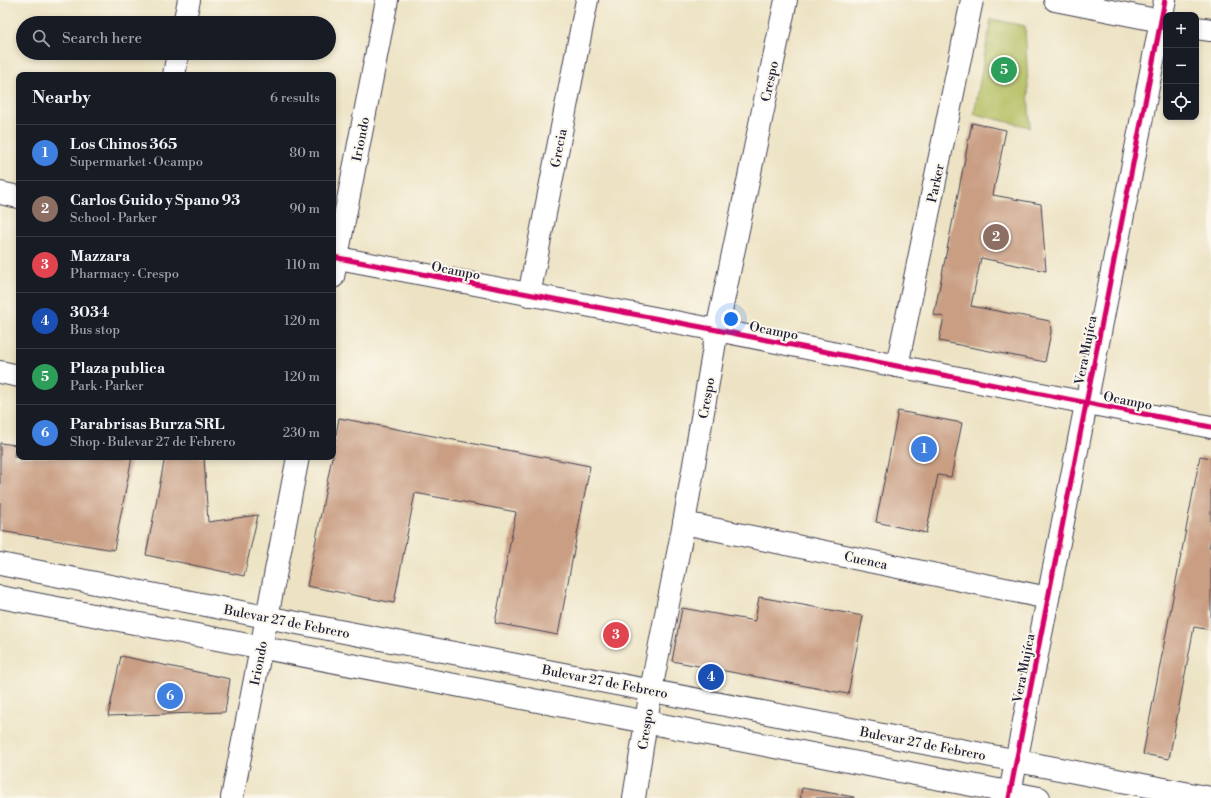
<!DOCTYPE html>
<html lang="en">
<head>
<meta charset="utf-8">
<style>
  :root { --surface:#171b24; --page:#20242c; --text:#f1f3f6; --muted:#9ea1a6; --line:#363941; --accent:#d690ce }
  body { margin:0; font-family:"Libre Bodoni",serif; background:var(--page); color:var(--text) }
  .controls { position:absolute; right:12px; top:12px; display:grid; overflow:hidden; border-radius:8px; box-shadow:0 2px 6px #0003 }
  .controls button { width:36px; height:36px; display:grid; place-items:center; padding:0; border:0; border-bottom:1px solid var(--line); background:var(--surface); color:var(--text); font:20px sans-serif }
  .you { position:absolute; left:731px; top:319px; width:14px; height:14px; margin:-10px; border:3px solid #fff; border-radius:50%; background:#1a73e8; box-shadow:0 0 0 6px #1a73e833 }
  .badge { display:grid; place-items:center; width:26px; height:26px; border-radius:50%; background:var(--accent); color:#fff; font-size:13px; font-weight:700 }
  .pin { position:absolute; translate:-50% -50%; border:2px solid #fff; box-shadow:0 1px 4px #0006 }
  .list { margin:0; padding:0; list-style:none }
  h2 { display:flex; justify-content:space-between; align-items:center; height:52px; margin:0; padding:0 16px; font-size:17px }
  h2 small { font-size:13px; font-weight:400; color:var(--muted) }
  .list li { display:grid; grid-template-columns:26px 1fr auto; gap:12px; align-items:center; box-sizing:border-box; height:56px; padding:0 16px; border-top:1px solid var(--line) }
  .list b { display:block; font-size:15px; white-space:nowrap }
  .list p { margin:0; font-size:13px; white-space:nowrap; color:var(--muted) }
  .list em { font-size:13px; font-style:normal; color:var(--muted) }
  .icon { flex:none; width:22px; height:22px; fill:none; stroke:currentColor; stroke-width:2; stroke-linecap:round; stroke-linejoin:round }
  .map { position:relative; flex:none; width:1211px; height:798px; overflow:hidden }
  .search { position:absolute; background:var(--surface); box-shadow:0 2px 6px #0003; left:16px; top:16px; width:320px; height:44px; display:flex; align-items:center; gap:10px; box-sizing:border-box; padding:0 14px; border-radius:22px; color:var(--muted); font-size:15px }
  .panel { position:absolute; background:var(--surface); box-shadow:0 2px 6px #0003; left:16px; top:72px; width:320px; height:388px; border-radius:8px }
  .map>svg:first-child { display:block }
  .green { fill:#b3be60; stroke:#6a704e }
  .building { fill:#c99e83 }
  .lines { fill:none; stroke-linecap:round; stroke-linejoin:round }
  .minor-casing { stroke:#403f50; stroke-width:24 }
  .primary-casing { stroke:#403f50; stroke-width:24 }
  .minor { stroke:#fff; stroke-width:22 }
  .primary { stroke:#fff; stroke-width:22 }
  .cycleway-casing { stroke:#fbf7ec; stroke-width:8 }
  .cycleway { stroke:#d6006c; stroke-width:5 }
  .labels { text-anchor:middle; stroke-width:4; stroke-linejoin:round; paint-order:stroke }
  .street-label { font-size:13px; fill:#22223b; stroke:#fbf7ec }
</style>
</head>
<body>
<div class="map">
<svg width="1211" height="798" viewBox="0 0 1211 798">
  <rect width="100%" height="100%" fill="#fbf7ec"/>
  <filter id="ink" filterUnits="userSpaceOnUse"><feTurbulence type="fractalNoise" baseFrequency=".025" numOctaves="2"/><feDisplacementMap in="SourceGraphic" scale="8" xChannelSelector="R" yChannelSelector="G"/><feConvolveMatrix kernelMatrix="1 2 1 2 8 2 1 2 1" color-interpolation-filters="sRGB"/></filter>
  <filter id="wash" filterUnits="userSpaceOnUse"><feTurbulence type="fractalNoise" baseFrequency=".012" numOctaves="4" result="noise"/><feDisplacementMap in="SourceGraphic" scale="16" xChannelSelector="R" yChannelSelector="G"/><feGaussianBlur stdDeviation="0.9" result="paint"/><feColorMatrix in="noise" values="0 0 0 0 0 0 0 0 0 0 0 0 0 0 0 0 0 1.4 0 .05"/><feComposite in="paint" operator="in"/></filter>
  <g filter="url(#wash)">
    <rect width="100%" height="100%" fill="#ede3c4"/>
    <path class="green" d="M991 19 1025 26 1030 127 974 114Z"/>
    <g id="blocks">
      <g class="building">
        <path d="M972 123 1006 130 993 195 1041 204 1046 271 981 258 971 306 1050 321 1051 332 1045 362 939 341 944 317 934 315Z"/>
        <path d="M898 411 962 423 951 477 938 475 926 533 876 522Z"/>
        <path d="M339 418 590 466 558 635 495 623 516 512 415 493 394 603 307 586 332 457H333V451Z"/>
        <path d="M0 443 16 445 14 457H132L114 550 0 531Z"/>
        <path d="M1200 456 1211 458V539L1209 547H1211V630L1194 627 1169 759 1143 754Z"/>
        <path d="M165 457H204L208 522 258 515 244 576 146 555Z"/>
        <path d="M759 597 863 616 848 694 672 661 682 608 755 621Z"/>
        <path d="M121 656 230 679 225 712 108 716Z"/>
        <path d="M802 788 854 797V798H800Z"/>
      </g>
    </g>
  </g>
  <g filter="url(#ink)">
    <use href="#blocks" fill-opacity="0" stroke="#403f50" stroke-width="1"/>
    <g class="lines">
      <defs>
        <g id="minor">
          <path d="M1055 0 1166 22"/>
          <path d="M184 23 189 0"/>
          <path d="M1196 28 1211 30"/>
          <path d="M174 75 178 53"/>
          <path d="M0 193 19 197"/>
          <path d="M333 257 717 330 897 366 1211 427"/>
          <path d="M333 277 387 0"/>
          <path d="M529 295 587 0"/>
          <path d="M897 366 972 0"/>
          <path d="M0 372 19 376"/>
          <path d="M684 523 1048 598"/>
          <path d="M232 798 298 457"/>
          <path d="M634 798 651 690 684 523 717 330 786 0"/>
          <path d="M1009 798 1165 0"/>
        </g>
        <g id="primary">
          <path d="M0 564 266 617 1211 798"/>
          <path d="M0 597 1039 798"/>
        </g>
      </defs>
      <use href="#minor" class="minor-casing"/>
      <use href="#primary" class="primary-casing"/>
      <use href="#minor" class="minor"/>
      <use href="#primary" class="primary"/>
      <defs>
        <g id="cycleway">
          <path d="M333 257 717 330 897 366 1211 427"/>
          <path d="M1009 798 1165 0"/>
        </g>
      </defs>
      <use href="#cycleway" class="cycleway-casing"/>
      <use href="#cycleway" class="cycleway"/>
    </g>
  </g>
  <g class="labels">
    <g class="street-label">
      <text transform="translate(769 81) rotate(-78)" y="5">Crespo</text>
      <text transform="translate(360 139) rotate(-79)" y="5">Iriondo</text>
      <text transform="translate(558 148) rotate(-79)" y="5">Grecia</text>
      <text transform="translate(935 183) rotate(-78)" y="5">Parker</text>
      <text transform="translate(456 270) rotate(11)" y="5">Ocampo</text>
      <text transform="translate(774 330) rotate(11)" y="5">Ocampo</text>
      <text transform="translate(1085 350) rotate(-79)" y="5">Vera Mujíca</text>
      <text transform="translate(706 398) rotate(-80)" y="5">Crespo</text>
      <text transform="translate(1128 400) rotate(11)" y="5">Ocampo</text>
      <text transform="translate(866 560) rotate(12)" y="5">Cuenca</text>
      <text transform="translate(287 621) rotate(11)" y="5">Bulevar 27 de Febrero</text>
      <text transform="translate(258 663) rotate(-79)" y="5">Iriondo</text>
      <text transform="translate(1023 668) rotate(-79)" y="5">Vera Mujíca</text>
      <text transform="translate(605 681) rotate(11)" y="5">Bulevar 27 de Febrero</text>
      <text transform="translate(645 729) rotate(-81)" y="5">Crespo</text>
      <text transform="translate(923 743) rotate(11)" y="5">Bulevar 27 de Febrero</text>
    </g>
  </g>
</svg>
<div class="controls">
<button>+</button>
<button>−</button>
<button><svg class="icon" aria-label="locate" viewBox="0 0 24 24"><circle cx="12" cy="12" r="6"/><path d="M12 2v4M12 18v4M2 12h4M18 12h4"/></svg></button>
</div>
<div class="you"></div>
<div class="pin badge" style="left:924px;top:449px;background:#3f7fe0">1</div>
<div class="pin badge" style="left:996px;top:237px;background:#8d6e63">2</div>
<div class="pin badge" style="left:616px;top:635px;background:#e0444e">3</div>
<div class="pin badge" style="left:711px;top:677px;background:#1a4fb4">4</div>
<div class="pin badge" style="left:1004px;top:70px;background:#2e9e5b">5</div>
<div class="pin badge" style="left:170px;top:696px;background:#3f7fe0">6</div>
<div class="search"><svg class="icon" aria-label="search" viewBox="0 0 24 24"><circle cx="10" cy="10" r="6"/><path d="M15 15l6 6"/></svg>Search here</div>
<section class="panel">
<h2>Nearby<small>6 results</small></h2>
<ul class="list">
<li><span class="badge" style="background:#3f7fe0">1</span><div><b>Los Chinos 365</b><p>Supermarket · Ocampo</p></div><em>80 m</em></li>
<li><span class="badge" style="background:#8d6e63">2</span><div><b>Carlos Guido y Spano 93</b><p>School · Parker</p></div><em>90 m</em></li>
<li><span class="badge" style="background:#e0444e">3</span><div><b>Mazzara</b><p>Pharmacy · Crespo</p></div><em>110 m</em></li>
<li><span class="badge" style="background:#1a4fb4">4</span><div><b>3034</b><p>Bus stop</p></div><em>120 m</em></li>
<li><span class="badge" style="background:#2e9e5b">5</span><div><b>Plaza publica</b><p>Park · Parker</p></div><em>120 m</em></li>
<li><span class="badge" style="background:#3f7fe0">6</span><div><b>Parabrisas Burza SRL</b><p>Shop · Bulevar 27 de Febrero</p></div><em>230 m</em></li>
</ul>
</section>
</div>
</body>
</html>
